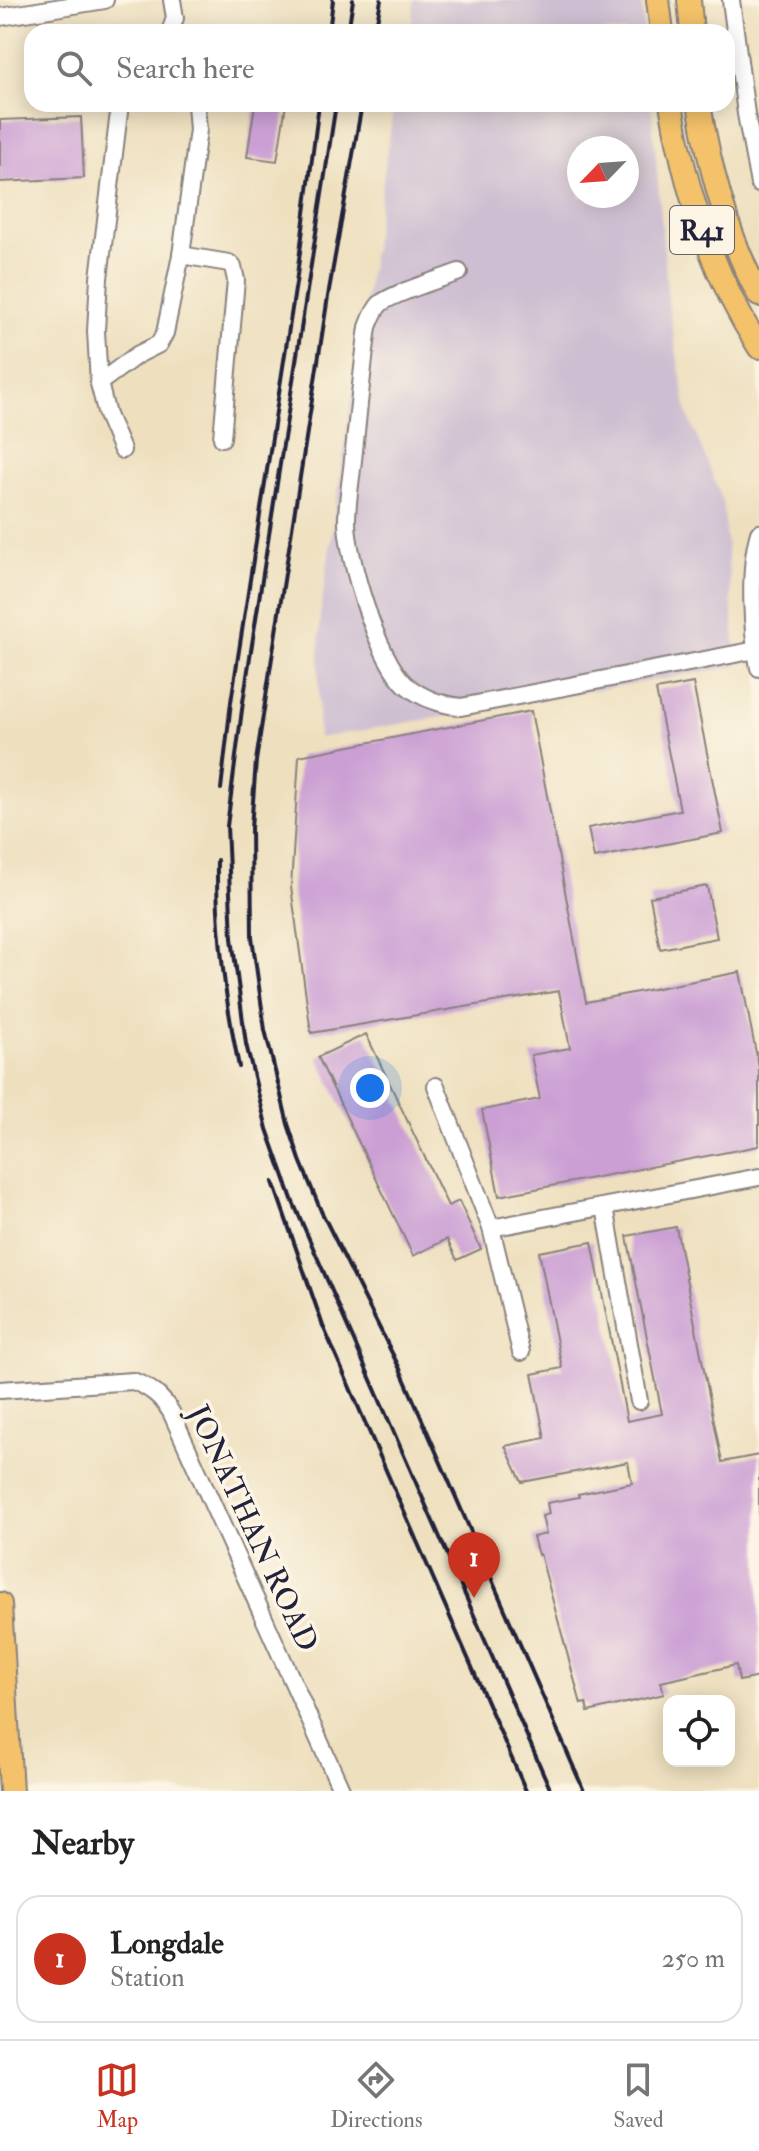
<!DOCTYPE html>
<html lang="en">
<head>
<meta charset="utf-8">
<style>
  :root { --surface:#fff; --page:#f2f2f2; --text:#222; --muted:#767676; --line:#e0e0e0; --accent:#c8321e }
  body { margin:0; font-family:"IM FELL Double Pica",serif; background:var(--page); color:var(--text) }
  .controls { position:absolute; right:24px; bottom:24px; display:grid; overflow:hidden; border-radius:16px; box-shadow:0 4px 20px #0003 }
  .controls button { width:72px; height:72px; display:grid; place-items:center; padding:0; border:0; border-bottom:2px solid var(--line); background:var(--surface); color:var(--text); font:40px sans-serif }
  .compass { position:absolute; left:567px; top:136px; width:72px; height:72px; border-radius:50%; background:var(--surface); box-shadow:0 4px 20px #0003; rotate:245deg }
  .you { position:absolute; left:370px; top:1088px; width:28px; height:28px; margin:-20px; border:6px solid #fff; border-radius:50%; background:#1a73e8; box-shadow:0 0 0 12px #1a73e833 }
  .badge { display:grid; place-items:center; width:52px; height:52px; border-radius:50%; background:var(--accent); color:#fff; font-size:26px; font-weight:700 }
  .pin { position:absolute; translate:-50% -66px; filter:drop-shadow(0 2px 4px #0008) }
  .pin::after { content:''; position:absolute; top:42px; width:28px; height:24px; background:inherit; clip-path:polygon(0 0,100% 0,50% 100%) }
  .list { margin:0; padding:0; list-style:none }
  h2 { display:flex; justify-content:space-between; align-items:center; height:104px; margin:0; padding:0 32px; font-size:34px }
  h2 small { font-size:26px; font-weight:400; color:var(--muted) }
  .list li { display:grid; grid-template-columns:52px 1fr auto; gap:24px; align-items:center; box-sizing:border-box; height:128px; margin:0 16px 16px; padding:0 16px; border:2px solid var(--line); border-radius:24px }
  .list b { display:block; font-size:30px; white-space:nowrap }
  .list p { margin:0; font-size:26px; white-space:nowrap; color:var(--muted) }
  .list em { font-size:26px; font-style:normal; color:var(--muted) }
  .icon { flex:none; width:44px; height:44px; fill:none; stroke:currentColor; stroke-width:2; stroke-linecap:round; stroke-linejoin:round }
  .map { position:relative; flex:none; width:759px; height:1791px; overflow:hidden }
  .search { position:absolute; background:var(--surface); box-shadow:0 4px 20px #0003; left:24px; right:24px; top:24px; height:88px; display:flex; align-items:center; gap:20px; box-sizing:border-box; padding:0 28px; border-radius:24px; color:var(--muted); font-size:30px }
  .sheet { height:248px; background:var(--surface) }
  nav { display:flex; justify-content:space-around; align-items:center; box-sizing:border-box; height:112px; border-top:2px solid var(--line); background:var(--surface); font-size:22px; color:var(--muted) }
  nav a { display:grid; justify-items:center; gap:4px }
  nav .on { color:var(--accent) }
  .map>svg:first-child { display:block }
  .industrial { fill:#cebed1; fill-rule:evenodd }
  .building { fill:#cb9fd4 }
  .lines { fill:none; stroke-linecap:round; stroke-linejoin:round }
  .minor-casing { stroke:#88817d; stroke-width:20 }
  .major-casing { stroke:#88817d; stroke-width:26 }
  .minor { stroke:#fff; stroke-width:16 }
  .major { stroke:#f3c26a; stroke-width:22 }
  .rail { stroke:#22223b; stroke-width:4 }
  .labels { text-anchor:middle; stroke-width:7; stroke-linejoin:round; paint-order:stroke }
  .shield { fill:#fcf5e5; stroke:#63616e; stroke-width:2 }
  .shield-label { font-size:28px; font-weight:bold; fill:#22223b }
  .street-label { font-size:30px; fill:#22223b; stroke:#fcf5e5 }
</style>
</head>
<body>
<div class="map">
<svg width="759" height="1791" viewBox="0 0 759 1791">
  <rect width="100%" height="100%" fill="#fcf5e5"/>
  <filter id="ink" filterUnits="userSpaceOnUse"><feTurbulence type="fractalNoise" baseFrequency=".0125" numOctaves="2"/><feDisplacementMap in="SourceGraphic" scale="16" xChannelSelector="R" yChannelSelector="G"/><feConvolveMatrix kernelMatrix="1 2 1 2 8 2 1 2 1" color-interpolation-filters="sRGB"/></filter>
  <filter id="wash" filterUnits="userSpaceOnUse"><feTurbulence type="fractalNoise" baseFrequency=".006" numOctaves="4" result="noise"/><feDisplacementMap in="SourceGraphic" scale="32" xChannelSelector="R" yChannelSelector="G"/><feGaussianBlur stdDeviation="1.8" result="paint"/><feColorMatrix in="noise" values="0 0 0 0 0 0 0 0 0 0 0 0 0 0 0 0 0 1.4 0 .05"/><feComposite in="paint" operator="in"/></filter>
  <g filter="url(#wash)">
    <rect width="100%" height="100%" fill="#eee0bf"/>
    <g class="industrial">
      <path d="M414 0H641L644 32H411Z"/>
      <path d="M415 104H651L669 308 687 412 723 502 737 666 318 738 320 616 393 111ZM579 148H627V196H579Z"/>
    </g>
    <g id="blocks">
      <g class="building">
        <path d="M255 104H286L277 161 247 157Z"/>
        <path d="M81 117 84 178 0 182V120Z"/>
        <path d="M693 683 723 833 594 858 588 828 680 810 656 690Z"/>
        <path d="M531 711 586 1002 740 972 759 1068V1146L499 1196 482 1110 540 1099 531 1055 570 1048 559 991 311 1033 291 887 299 756Z"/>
        <path d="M707 886 717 938 660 949 650 897Z"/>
        <path d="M366 1034 448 1206 459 1201 481 1249 457 1260 447 1239 413 1256 318 1057Z"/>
        <path d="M676 1227 722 1462 759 1455V1677L739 1681 736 1665 661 1682 664 1694 588 1712 586 1703 581 1704 540 1554 538 1555 533 1537 546 1534 542 1516 549 1514 547 1503 579 1497 578 1494 632 1483 628 1462 522 1482 505 1446 545 1438 532 1374 562 1368 539 1252 592 1242 627 1421 662 1414 627 1236Z"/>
      </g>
    </g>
  </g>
  <g filter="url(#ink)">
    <use href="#blocks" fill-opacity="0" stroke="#88817d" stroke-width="2"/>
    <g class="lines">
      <defs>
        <g id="minor">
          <path d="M731 0 746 114 759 184"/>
          <path d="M0 17 105 0"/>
          <path d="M170 32 175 18 172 0"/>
          <path d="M120 104 99 278 96 331 99 383 107 415 122 450"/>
          <path d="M181 255 229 263 233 267 236 280 222 438"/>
          <path d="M459 272C441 279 393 293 380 304 374 310 371 319 368 327 362 371 358 415 353 460 351 480 347 501 347 521 347 558 378 660 406 685 423 699 440 704 461 707L756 650"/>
          <path d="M99 383 137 355 159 344 165 333 181 255 198 130 196 104"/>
          <path d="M759 533C748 569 752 631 759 668"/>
          <path d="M436 1086 491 1228 521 1352"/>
          <path d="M605 1207 639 1401"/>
          <path d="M491 1228 759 1177"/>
          <path d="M0 1390 133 1381C151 1388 161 1396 171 1412L342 1791"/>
        </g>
        <g id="major">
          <path d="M658 0 662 32"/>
          <path d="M689 0 692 32"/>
          <path d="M671 104C685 189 712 274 759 347"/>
          <path d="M699 104C710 169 727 237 759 295"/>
          <path d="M0 1604 11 1791"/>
        </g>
      </defs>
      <use href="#minor" class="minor-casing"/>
      <use href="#major" class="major-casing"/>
      <use href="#minor" class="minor"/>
      <use href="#major" class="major"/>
      <g class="rail">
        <path d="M329 32 333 0"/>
        <path d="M348 32 353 0"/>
        <path d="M375 32 381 0"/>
        <path d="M336 104 243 702 227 826 232 938 246 1044 267 1129 293 1202 551 1791"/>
        <path d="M362 104 329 290 256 761 251 828 252 937 265 1030 288 1124 300 1160 321 1211 400 1369 584 1791"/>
        <path d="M221 789 231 702 296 283 319 104"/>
        <path d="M217 860C216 930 225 999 239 1067"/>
        <path d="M273 1182 323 1326 526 1791"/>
      </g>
    </g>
  </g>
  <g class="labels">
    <rect class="shield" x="670" y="206" width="64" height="48" rx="6"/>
    <g class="shield-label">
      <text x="702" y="240">R41</text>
    </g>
    <g class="street-label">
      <text transform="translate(253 1528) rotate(65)" y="10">JONATHAN ROAD</text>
    </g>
  </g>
</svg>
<div class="controls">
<button><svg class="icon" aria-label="locate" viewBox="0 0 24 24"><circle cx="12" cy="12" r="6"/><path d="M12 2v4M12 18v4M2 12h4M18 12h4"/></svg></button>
</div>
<svg class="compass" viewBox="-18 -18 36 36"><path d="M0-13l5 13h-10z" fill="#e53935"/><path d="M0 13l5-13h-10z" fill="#767676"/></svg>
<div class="you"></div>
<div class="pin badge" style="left:474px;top:1598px">1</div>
<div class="search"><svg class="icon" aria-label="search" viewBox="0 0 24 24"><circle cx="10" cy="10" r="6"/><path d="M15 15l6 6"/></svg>Search here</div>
</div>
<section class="sheet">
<h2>Nearby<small></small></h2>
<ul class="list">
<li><span class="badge">1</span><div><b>Longdale</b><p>Station</p></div><em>250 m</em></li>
</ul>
</section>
<nav>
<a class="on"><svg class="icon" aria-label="map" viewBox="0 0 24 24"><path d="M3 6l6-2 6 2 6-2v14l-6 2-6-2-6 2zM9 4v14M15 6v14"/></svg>Map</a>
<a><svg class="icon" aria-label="directions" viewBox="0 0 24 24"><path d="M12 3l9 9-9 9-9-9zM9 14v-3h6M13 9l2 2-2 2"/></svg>Directions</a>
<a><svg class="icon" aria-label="saved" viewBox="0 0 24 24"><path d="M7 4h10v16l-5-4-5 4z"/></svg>Saved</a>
</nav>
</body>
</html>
